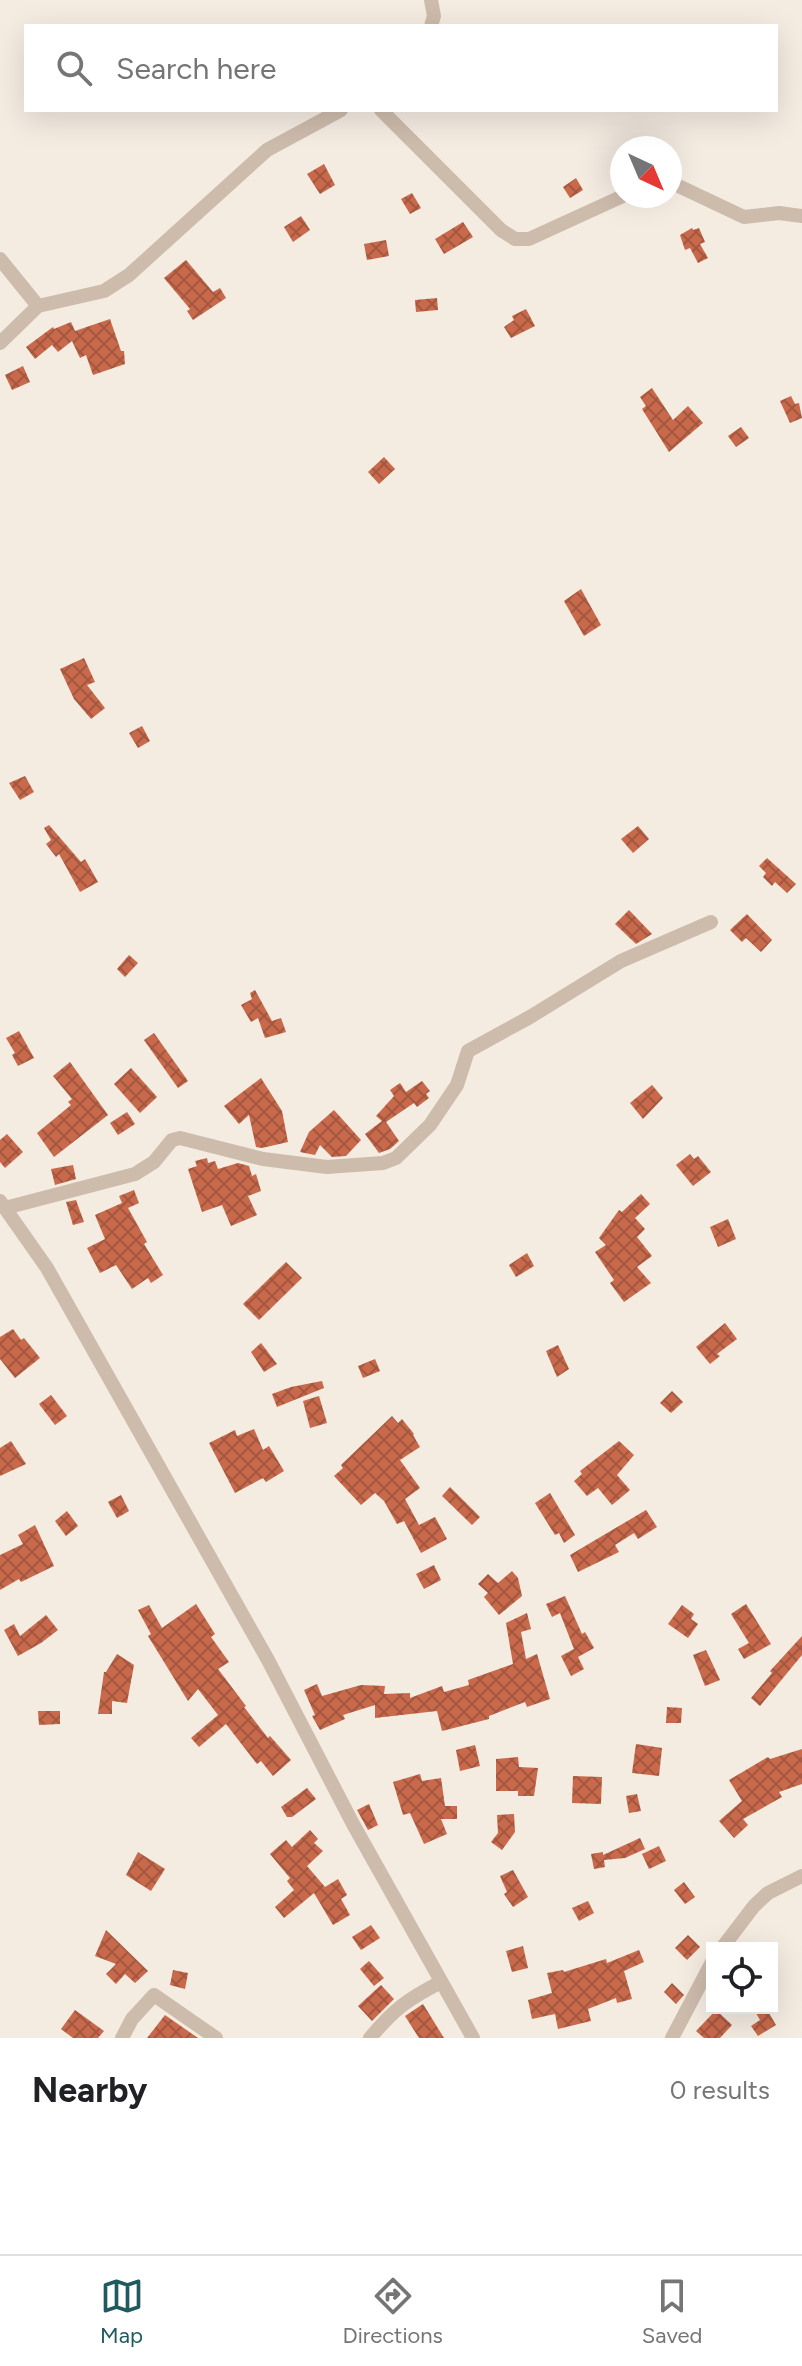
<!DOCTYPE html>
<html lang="en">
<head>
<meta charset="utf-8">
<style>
  :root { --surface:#fff; --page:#f6f6f6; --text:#202124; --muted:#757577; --line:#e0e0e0; --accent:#1f5a5e }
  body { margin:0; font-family:Figtree,sans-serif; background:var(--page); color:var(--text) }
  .controls { position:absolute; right:24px; bottom:24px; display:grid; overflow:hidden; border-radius:0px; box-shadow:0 8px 32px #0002 }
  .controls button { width:72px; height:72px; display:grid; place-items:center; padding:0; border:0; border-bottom:2px solid var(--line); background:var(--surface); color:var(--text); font:40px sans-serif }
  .compass { position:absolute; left:610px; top:136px; width:72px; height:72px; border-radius:50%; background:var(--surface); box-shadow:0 8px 32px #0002; rotate:136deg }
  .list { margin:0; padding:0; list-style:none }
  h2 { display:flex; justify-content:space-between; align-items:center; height:104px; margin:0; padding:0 32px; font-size:34px }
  h2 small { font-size:26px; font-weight:400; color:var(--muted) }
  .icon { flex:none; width:44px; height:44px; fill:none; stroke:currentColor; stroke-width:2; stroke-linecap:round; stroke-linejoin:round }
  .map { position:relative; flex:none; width:802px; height:2038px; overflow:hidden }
  .search { position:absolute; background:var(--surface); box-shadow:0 8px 32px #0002; left:24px; right:24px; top:24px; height:88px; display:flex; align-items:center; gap:20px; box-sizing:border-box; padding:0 28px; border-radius:0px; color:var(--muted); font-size:30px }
  .sheet { height:216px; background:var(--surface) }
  nav { display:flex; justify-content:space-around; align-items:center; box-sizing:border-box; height:112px; border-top:2px solid var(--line); background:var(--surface); font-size:22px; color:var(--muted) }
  nav a { display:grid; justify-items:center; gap:4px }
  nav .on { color:var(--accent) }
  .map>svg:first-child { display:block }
  .building { fill:url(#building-cross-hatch) }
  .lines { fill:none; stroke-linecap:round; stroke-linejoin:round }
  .minor { stroke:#cdbbac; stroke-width:14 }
</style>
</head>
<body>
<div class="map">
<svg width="802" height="2038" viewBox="0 0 802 2038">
  <defs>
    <pattern id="building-cross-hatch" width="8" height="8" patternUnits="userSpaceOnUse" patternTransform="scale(2)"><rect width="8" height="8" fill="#c8694b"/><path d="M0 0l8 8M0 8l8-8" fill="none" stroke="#a4573f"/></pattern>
  </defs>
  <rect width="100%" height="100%" fill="#f4ebe1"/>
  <g class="building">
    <path d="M324 164 335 185 320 194 307 174Z"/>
    <path d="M576 178 583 190 570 198 563 187Z"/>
    <path d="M412 193 421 208 410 214 401 199Z"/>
    <path d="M301 216 310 230 293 242 284 227Z"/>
    <path d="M463 222 473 237 444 254 435 239Z"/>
    <path d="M692 228 693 230 699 228 705 242 700 244 708 258 698 263 690 248 685 250 680 235Z"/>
    <path d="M386 240 389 256 367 260 364 244Z"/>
    <path d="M186 260 213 292 220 288 226 298 193 320 187 311 190 309 164 278Z"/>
    <path d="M437 298 438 310 416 312 415 300Z"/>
    <path d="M526 309 535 326 511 338 504 327 514 320 512 316Z"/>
    <path d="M110 319 121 351H124L125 364 93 375 86 355 80 358 72 341 58 352 52 345 35 359 26 347 53 327 54 329 71 322 75 331Z"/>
    <path d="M23 366 30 382 12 390 5 375Z"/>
    <path d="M652 388 673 420 688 406 703 423 669 452 642 409 646 406 640 397Z"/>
    <path d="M791 396 795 404 799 403 802 418 790 423 780 401Z"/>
    <path d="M741 427 749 438 736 447 728 436Z"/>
    <path d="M384 457 395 469 379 484 368 472Z"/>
    <path d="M581 589 601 625 584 636 564 601Z"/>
    <path d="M84 658 95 682 87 685 105 708 91 719 74 699 60 669Z"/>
    <path d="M142 726 150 741 138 748 129 733Z"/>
    <path d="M25 776 34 792 20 800 9 783Z"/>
    <path d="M49 825 81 862 85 859 98 882 80 892 59 854 56 857 46 844 51 840 44 828Z"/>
    <path d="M638 826 649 839 633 853 621 839Z"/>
    <path d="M767 858 796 884 787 893 775 882 772 886 763 877 766 873 759 866Z"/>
    <path d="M629 910 652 934 636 944 615 924Z"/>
    <path d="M747 914 772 940 761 952 746 938 742 942 730 930Z"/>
    <path d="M129 955 138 963 125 977 117 969Z"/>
    <path d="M255 990 272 1021 281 1018 286 1032 265 1038 258 1018 251 1022 241 1005 252 999 250 993Z"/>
    <path d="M19 1031 34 1058 18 1066 12 1055 15 1053 6 1038Z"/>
    <path d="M154 1033 188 1081 178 1088 144 1040Z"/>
    <path d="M70 1062 108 1115 54 1157 37 1133 71 1105 68 1102 72 1099 53 1076Z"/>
    <path d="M131 1068 157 1097 140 1113 114 1084Z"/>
    <path d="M261 1078 282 1111 288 1142 262 1148 256 1147 249 1115 239 1124 224 1106Z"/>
    <path d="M422 1081 430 1091 426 1094 429 1098 417 1107 414 1103 386 1122 399 1141 390 1149 379 1153 365 1134 382 1121 376 1116 394 1096 390 1090 400 1083 406 1092Z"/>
    <path d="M652 1085 663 1098 643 1119 630 1103Z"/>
    <path d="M334 1110 361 1140 346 1156 332 1157 320 1145 315 1155 300 1152 309 1132Z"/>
    <path d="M127 1112 135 1124 118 1135 110 1123Z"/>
    <path d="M7 1134 23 1152 5 1168 0 1162V1140Z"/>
    <path d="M690 1154 694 1159 698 1156 711 1172 693 1186 676 1165Z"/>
    <path d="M207 1158 208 1163 215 1161 218 1169 238 1163 249 1166 252 1176 256 1174 261 1191 248 1196 257 1215 231 1226 222 1205 202 1212 188 1169 197 1166 195 1161Z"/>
    <path d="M73 1165 76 1179 55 1185 51 1169Z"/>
    <path d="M134 1190 139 1203 128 1208 147 1242 144 1244 163 1275 151 1283 148 1278 132 1289 116 1265 100 1273 87 1248 105 1239 95 1215 122 1203 119 1196Z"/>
    <path d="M641 1194 650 1204 635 1218 645 1229 637 1237 652 1256 637 1267 651 1283 624 1302 610 1283 614 1280 595 1252 606 1245 599 1238 619 1210 622 1212Z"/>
    <path d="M76 1200 84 1222 73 1225 66 1202Z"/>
    <path d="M728 1219 736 1239 718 1247 710 1227Z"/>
    <path d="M527 1253 534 1266 516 1277 509 1265Z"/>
    <path d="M286 1262 302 1278 259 1320 243 1304Z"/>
    <path d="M725 1323 737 1339 717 1354 720 1356 710 1364 696 1347Z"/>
    <path d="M13 1329 21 1340 24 1338 40 1358 15 1378 0 1359V1337Z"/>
    <path d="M261 1343 277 1364 264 1372 251 1352Z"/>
    <path d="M558 1345 569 1369 557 1377 546 1351Z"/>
    <path d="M375 1359 380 1371 363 1378 358 1366Z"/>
    <path d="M322 1381 324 1388 277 1407 272 1394 291 1387Z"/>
    <path d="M672 1391 683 1402 671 1413 660 1403Z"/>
    <path d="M51 1395 67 1416 55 1425 39 1404Z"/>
    <path d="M319 1396 327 1423 310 1428 303 1401Z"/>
    <path d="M392 1416 398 1423 402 1419 414 1434 413 1435 420 1447 400 1460 420 1488 405 1499 419 1525 435 1517 447 1539 421 1553 404 1521 397 1524 384 1501 375 1493 361 1505 334 1476 343 1468 341 1465Z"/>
    <path d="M254 1429 263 1450 269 1446 284 1471 266 1482 263 1478 235 1493 209 1443 235 1430 237 1436Z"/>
    <path d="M11 1441 26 1464 0 1476V1448Z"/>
    <path d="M619 1441 634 1455 617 1475 630 1490 612 1505 598 1488 587 1496 574 1481 582 1474 580 1471Z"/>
    <path d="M450 1487 480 1517 472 1525 442 1496Z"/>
    <path d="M550 1493 575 1535 564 1543 559 1533 555 1535 535 1503Z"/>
    <path d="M121 1495 129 1511 117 1518 108 1502Z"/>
    <path d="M646 1510 657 1527 638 1539 634 1533 615 1545 619 1552 578 1572 570 1555Z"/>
    <path d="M67 1511 78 1526 66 1536 55 1521Z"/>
    <path d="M35 1525 54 1566 21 1582 19 1579 0 1590V1555L23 1544 18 1535Z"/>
    <path d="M434 1565 441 1580 424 1589 416 1574Z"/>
    <path d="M512 1571 518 1578 522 1596 499 1615 484 1597 488 1593 478 1584 488 1574 498 1583Z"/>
    <path d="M565 1596 582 1634 585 1632 594 1648 578 1657 584 1669 571 1676 561 1656 574 1649 560 1613 552 1617 546 1604Z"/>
    <path d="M196 1604 215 1634 211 1637 229 1662 218 1669 246 1706 244 1707 268 1738 270 1736 291 1760 273 1776 261 1761 257 1764 226 1724 199 1747 191 1738 218 1715 198 1689 188 1701 148 1636 151 1634 138 1610 149 1605 162 1628Z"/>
    <path d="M746 1604 771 1644 744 1659 738 1649 749 1643 731 1614Z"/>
    <path d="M682 1605 694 1614 691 1619 698 1624 688 1638 668 1624Z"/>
    <path d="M527 1613 531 1629 521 1632 526 1659 537 1654 550 1699 527 1707 525 1702 489 1716V1719L442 1731 437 1711 375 1718V1705L343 1715 345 1719 320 1730 312 1716 315 1715 304 1690 317 1684 322 1696 361 1685 385 1686 384 1694 410 1693V1698L442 1686 444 1692 469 1685 468 1680 513 1664 506 1623Z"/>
    <path d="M46 1615 58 1630 41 1643 18 1656 4 1630 14 1624 20 1636Z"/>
    <path d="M802 1636V1655L760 1706 751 1698 772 1673 770 1671Z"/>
    <path d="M706 1650 720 1680 705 1686 693 1655Z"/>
    <path d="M117 1654 134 1665 127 1703 112 1701V1714H98L104 1672H106Z"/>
    <path d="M667 1707 682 1708 681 1723H666Z"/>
    <path d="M38 1711H60V1724L39 1725Z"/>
    <path d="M636 1744 662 1748 659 1776 632 1773Z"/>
    <path d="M475 1745 480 1766 460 1771 456 1750Z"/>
    <path d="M802 1749V1784L779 1792 782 1797 743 1819 748 1825 734 1838 719 1821 742 1801 729 1780 768 1757 770 1759Z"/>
    <path d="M518 1757 519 1767 538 1768 534 1796H518V1791H496V1759Z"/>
    <path d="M420 1774 422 1781 441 1778 445 1806H457V1819H441L447 1834 424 1844 410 1813 403 1815 393 1782Z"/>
    <path d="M573 1776 602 1777 601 1804 572 1803Z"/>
    <path d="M307 1788 316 1799 292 1817H287L281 1807Z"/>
    <path d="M637 1794 641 1811 629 1813 626 1796Z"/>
    <path d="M369 1804 378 1825 368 1830 357 1810Z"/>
    <path d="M514 1814 515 1832 502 1850 491 1842 498 1833 497 1815Z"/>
    <path d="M310 1830 318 1839 314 1843 323 1851 307 1866 325 1887 338 1879 347 1895 341 1899 350 1915 333 1925 314 1893 284 1918 275 1907 294 1890 287 1881 290 1878 270 1854 286 1840 292 1847Z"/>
    <path d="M640 1838 645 1849 625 1858 604 1860 605 1867 594 1869 591 1854 603 1852V1855Z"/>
    <path d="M659 1846 666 1861 649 1869 642 1854Z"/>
    <path d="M138 1852 165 1869 151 1891 126 1875Z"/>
    <path d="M513 1870 528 1897 513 1907 504 1894 507 1892 500 1876Z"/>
    <path d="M684 1882 695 1897 685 1904 674 1890Z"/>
    <path d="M588 1901 594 1913 579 1921 572 1908Z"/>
    <path d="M371 1925 380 1938 361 1950 352 1937Z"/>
    <path d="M106 1930 148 1971 135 1983 125 1974 116 1984 106 1974 116 1964 95 1956Z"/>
    <path d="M688 1935 700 1947 687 1960 675 1948Z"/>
    <path d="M523 1946 528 1968 512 1972 506 1951Z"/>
    <path d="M639 1950 644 1962 624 1971 632 1999 617 2003 616 1998 588 2009 591 2021 558 2029 555 2014 532 2019 528 2000 552 1993 547 1973 563 1970 564 1972 606 1959 607 1963Z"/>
    <path d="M369 1961 384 1978 374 1986 360 1969Z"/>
    <path d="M173 1970 188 1973 185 1989 170 1985Z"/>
    <path d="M672 1983 684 1995 676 2004 664 1992Z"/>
    <path d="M381 1985 394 1999 372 2021 358 2006Z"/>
    <path d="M423 2004 444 2038H419L405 2016Z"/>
    <path d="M753 2008H766L776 2025 758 2036 751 2026 760 2020Z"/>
    <path d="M75 2010 104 2031 98 2038H73L61 2029Z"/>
    <path d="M716 2010 732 2025 720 2038H704L696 2031Z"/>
    <path d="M165 2015 198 2038H147Z"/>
  </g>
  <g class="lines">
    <g class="minor">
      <path d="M431 0 434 16 431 26"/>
      <path d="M381 110 501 230 515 239H529L623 196"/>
      <path d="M670 182 744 217 779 213 802 216"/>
      <path d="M0 259 38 306"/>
      <path d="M0 343 38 306 104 291 129 275 267 150 341 110"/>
      <path d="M0 1201 47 1268 268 1660 353 1824 473 2038"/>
      <path d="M5 1208 135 1174 154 1162 172 1140 180 1138 263 1159 327 1167 383 1163 396 1158 430 1125 457 1085 468 1051 530 1017 621 961 711 922"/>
      <path d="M722 1948 754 1906 768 1893 802 1876"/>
      <path d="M122 2038 132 2019 154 1995 216 2038"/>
      <path d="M370 2038C394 2009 408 1999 441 1982"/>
      <path d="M672 2038 712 1962"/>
    </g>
  </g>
</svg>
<div class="controls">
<button><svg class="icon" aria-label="locate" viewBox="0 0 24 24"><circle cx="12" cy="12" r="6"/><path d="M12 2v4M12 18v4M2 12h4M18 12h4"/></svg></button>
</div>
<svg class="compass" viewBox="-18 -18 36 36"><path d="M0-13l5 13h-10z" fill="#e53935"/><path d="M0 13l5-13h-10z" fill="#757577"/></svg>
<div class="search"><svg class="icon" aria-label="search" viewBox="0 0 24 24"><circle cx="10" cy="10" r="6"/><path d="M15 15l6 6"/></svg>Search here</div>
</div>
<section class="sheet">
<h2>Nearby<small>0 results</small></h2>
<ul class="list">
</ul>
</section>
<nav>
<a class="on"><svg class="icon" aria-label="map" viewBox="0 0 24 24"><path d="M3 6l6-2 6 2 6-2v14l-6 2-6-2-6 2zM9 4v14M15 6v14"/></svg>Map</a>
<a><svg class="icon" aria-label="directions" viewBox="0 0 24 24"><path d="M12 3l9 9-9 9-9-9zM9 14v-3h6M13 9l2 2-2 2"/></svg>Directions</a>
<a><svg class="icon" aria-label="saved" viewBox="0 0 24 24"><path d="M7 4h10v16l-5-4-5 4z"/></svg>Saved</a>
</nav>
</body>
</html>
